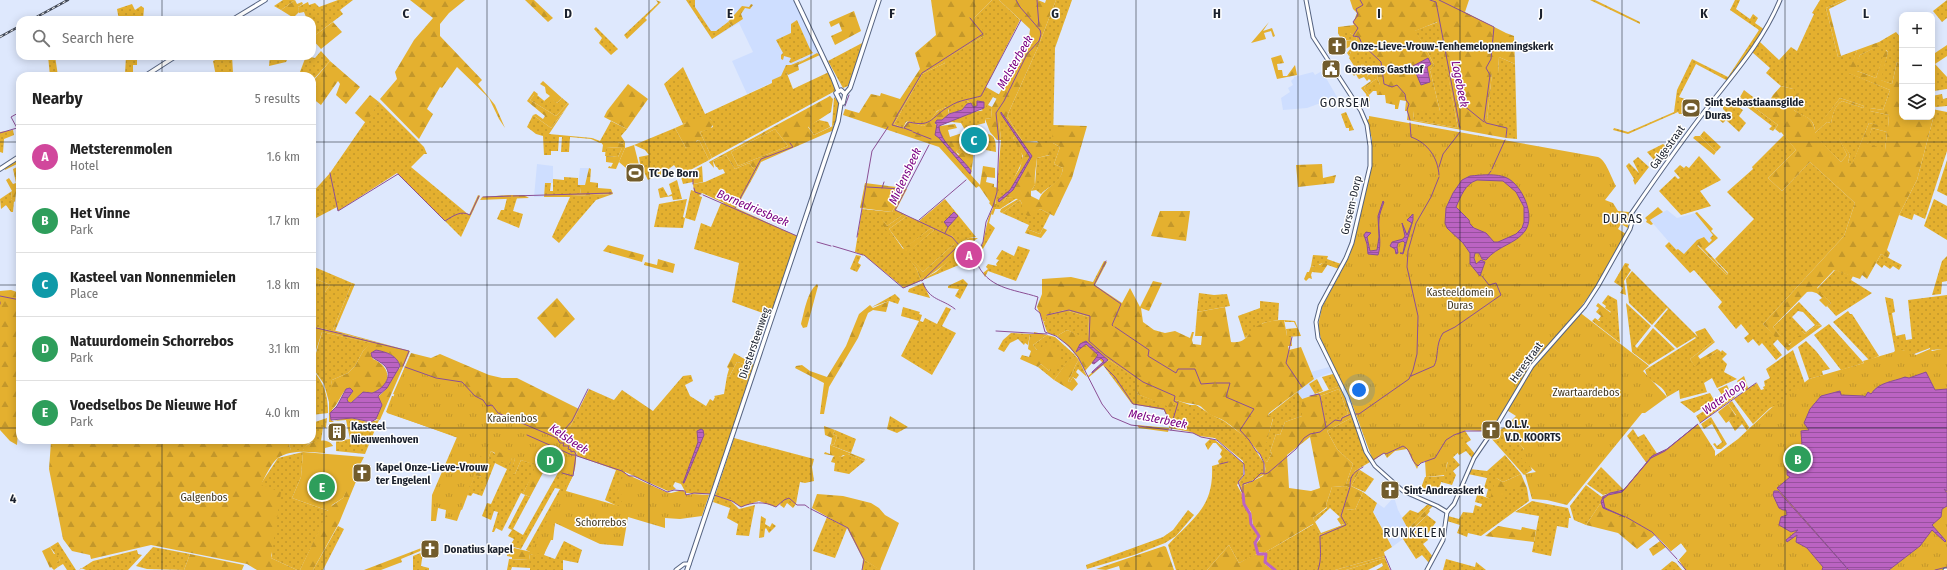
<!DOCTYPE html>
<html lang="en">
<head>
<meta charset="utf-8">
<style>
  :root { --surface:#fff; --page:#f6f6f6; --text:#222; --muted:#767676; --line:#e0e0e0; --accent:#0f766e }
  body { margin:0; font-family:"Fira Sans Condensed",sans-serif; background:var(--page); color:var(--text) }
  .controls { position:absolute; right:12px; top:12px; display:grid; overflow:hidden; border-radius:8px; box-shadow:0 2px 10px #0003 }
  .controls button { width:36px; height:36px; display:grid; place-items:center; padding:0; border:0; border-bottom:1px solid var(--line); background:var(--surface); color:var(--text); font:20px sans-serif }
  .you { position:absolute; left:1359px; top:390px; width:14px; height:14px; margin:-10px; border:3px solid #fff; border-radius:50%; background:#1a73e8; box-shadow:0 0 0 6px #1a73e833 }
  .badge { display:grid; place-items:center; width:26px; height:26px; border-radius:50%; background:var(--accent); color:#fff; font-size:13px; font-weight:700 }
  .pin { position:absolute; translate:-50% -50%; border:2px solid #fff; box-shadow:0 1px 4px #0006 }
  .list { margin:0; padding:0; list-style:none }
  h2 { display:flex; justify-content:space-between; align-items:center; height:52px; margin:0; padding:0 16px; font-size:17px }
  h2 small { font-size:13px; font-weight:400; color:var(--muted) }
  .list li { display:grid; grid-template-columns:26px 1fr auto; gap:12px; align-items:center; box-sizing:border-box; height:64px; padding:0 16px; border-top:1px solid var(--line) }
  .list b { display:block; font-size:15px; white-space:nowrap }
  .list p { margin:0; font-size:13px; white-space:nowrap; color:var(--muted) }
  .list em { font-size:13px; font-style:normal; color:var(--muted) }
  .icon { flex:none; width:22px; height:22px; fill:none; stroke:currentColor; stroke-width:2; stroke-linecap:round; stroke-linejoin:round }
  .map { position:relative; flex:none; width:1947px; height:570px; overflow:hidden }
  .search { position:absolute; background:var(--surface); box-shadow:0 2px 10px #0003; left:16px; top:16px; width:300px; height:44px; display:flex; align-items:center; gap:10px; box-sizing:border-box; padding:0 14px; border-radius:12px; color:var(--muted); font-size:15px }
  .panel { position:absolute; background:var(--surface); box-shadow:0 2px 10px #0003; left:16px; top:72px; width:300px; height:372px; border-radius:12px }
  .map>svg:first-child { display:block }
  .built { fill:#cedeff }
  .grass { fill:url(#grass-dots); fill-rule:evenodd }
  .forest { fill:url(#forest-firs); fill-rule:evenodd }
  .cemetery { fill:url(#cemetery-stones) }
  .park { fill:url(#park-tufts) }
  .garden { fill:#e4b02f }
  .water { fill:url(#water-rules); stroke:#8b4f95; fill-rule:evenodd }
  .lines { fill:none; stroke-linecap:round; stroke-linejoin:round }
  .stream { stroke:#8b4f95; stroke-width:1 }
  .river { stroke:#bb63c2; stroke-width:3 }
  .tertiary-casing { stroke:#556381; stroke-width:5 }
  .secondary-casing { stroke:#556381; stroke-width:5.5 }
  .tertiary { stroke:#fff; stroke-width:3 }
  .secondary { stroke:#fff; stroke-width:3.5 }
  .rail-casing { stroke:#424957; stroke-width:2.5 }
  .rail { stroke:#fff; stroke-width:1; stroke-dasharray:3; stroke-linecap:butt }
  .grid { fill:none; stroke:#1b212d; stroke-width:1; stroke-opacity:0.55 }
  .labels { text-anchor:middle; stroke-width:3; stroke-linejoin:round; paint-order:stroke }
  .poi-label { font-size:11px; font-weight:bold; fill:#1b212d; stroke:#fff; text-anchor:start }
  .street-label { font-size:11px; fill:#1b212d; stroke:#fff }
  .park-label { font-size:11px; fill:#41361f; stroke:#fff }
  .water-label { font-size:12px; font-style:italic; fill:#7a0083; stroke:#fff }
  .quarter-label { font-size:13px; letter-spacing:1px; fill:#1b212d; stroke:#fff }
  .grid-label { font-size:13px; text-anchor:middle; font-weight:bold; fill:#1b212d; stroke:#fff; stroke-width:3; stroke-linejoin:round; paint-order:stroke }
</style>
</head>
<body>
<div class="map">
<svg width="1947" height="570" viewBox="0 0 1947 570">
  <defs>
    <pattern id="grass-dots" width="8" height="8" patternUnits="userSpaceOnUse"><rect width="8" height="8" fill="#e4b02f"/><path d="M2 2h.1M6 6h.1" fill="none" stroke="#c3972a" stroke-width="1.8" stroke-linecap="round"/></pattern>
    <pattern id="forest-firs" width="22" height="20" patternUnits="userSpaceOnUse"><rect width="22" height="20" fill="#e4b02f"/><path d="M5 1l3.5 6h-7zM16 11l3.5 6h-7z" fill="#c3972a"/></pattern>
    <pattern id="cemetery-stones" width="16" height="16" patternUnits="userSpaceOnUse"><rect width="16" height="16" fill="#e4b02f"/><path d="M2 7V4a2 2 0 0 1 4 0v3zM10 15v-3a2 2 0 0 1 4 0v3z" fill="#c3972a"/></pattern>
    <pattern id="park-tufts" width="24" height="20" patternUnits="userSpaceOnUse"><rect width="24" height="20" fill="#e4b02f"/><path d="M3 7l-1-3M5 7V3M7 7l1-3M15 17l-1-3M17 17v-4M19 17l1-3" fill="none" stroke="#c3972a"/></pattern>
    <pattern id="water-rules" width="6" height="5" patternUnits="userSpaceOnUse"><rect width="6" height="5" fill="#bb63c2"/><path d="M0 2.5h6" fill="none" stroke="#97519e"/></pattern>
  </defs>
  <rect width="100%" height="100%" fill="#dee8fd"/>
  <g class="built">
    <path d="M686 0H793L820 53 797 64 799 70 747 94 732 61 753 52 739 23 712 39Z"/>
    <path d="M1322 71 1337 97 1307 108 1283 110 1281 98 1290 92 1288 88 1293 85 1291 81 1294 78V77L1313 72 1315 75Z"/>
    <path d="M537 164 553 166V183H545L544 197H534Z"/>
    <path d="M580 168H589L585 185H578Z"/>
    <path d="M1667 210 1677 218 1695 213 1714 235 1712 240 1709 244 1703 237 1697 241 1684 255 1678 249 1676 250 1650 220Z"/>
    <path d="M1329 367 1332 372 1317 378 1310 384 1315 394 1302 399 1297 392 1314 379 1311 372Z"/>
    <path d="M1394 497 1398 510 1409 530 1403 539 1392 547 1373 511 1377 503 1384 508Z"/>
  </g>
  <g class="grass">
    <path d="M283 0H295L281 10 274 6Z"/>
    <path d="M338 0H353L340 10 343 14 313 37 312 20H304L306 17 304 12 299 13 298 7 308 2 309 5 315 3 319 7Z"/>
    <path d="M656 0 661 2 645 18 647 20 627 39 624 35 658 3Z"/>
    <path d="M686 0H695V7L711 31H716L728 22 732 26 712 39Z"/>
    <path d="M992 0H999L1020 20 986 87 1000 95 997 99 993 97 988 105 992 107 991 118 985 119V123L977 125V129L975 130 976 135 969 137 961 123 952 122 939 124C948 122 976 109 983 111L969 90 967 101 971 103 967 104 962 110 949 114V110L946 107 937 111 928 124 923 126 908 121 906 122 903 128 894 124 922 74 945 63 943 60 984 36 974 18Z"/>
    <path d="M1056 0H1072L1055 48 1053 143 1060 147 1054 164 1063 168C1060 186 1050 184 1041 194L1036 190 1031 191 1035 185 1037 158 1050 155 1037 141 1023 142 1007 116 1038 47Z"/>
    <path d="M1590 0H1595L1640 22V24Z"/>
    <path d="M1735 0H1740L1736 9 1750 19 1753 14 1758 18 1755 23 1765 30 1728 81 1696 64 1679 97 1700 104V109L1696 116 1690 114H1679L1678 112 1628 134 1613 130 1614 128 1628 132 1674 112 1677 90 1692 59 1728 77 1759 30 1730 10Z"/>
    <path d="M1820 0H1844L1826 8 1838 57 1857 50 1849 73 1890 90 1883 110 1870 108V111L1889 115 1888 128 1869 123 1852 165 1848 162 1850 155 1839 138 1847 155 1841 162 1814 135 1815 133 1827 122 1831 123C1833 114 1834 106 1842 101L1863 108 1864 106 1840 98 1815 131C1814 115 1801 117 1794 110L1793 89 1781 86 1766 73 1770 68 1752 52 1760 42 1779 60 1791 47 1797 51 1814 14 1812 13Z"/>
    <path d="M1947 0V18L1942 22 1933 11Z"/>
    <path d="M132 4 135 10 141 6 144 8 143 20H119L117 9Z"/>
    <path d="M797 20 810 49 813 53 791 63 789 62 791 58 784 56 783 60 781 59V55L783 53 776 40 791 33V24Z"/>
    <path d="M1438 22 1458 128 1413 120 1414 111H1440L1430 70 1434 65 1423 43 1414 31Z"/>
    <path d="M596 27 618 49 611 55 599 43 602 38 594 29Z"/>
    <path d="M1896 32 1902 39V65L1897 62 1892 84 1880 80 1888 52 1886 50 1876 78 1857 71 1855 66 1860 55 1880 45 1879 42Z"/>
    <path d="M1338 33H1350L1357 38 1349 56 1347 53 1355 43 1354 40 1342 41Z"/>
    <path d="M864 42 848 86 843 88 828 61Z"/>
    <path d="M1362 43 1370 50 1382 65 1377 78 1380 84 1377 91H1373L1369 95 1364 88 1376 79H1369L1367 76 1374 71 1373 70 1369 73 1363 64 1361 65 1366 73 1358 78 1356 74 1354 76 1351 72 1356 69 1349 58Z"/>
    <path d="M1947 45V56L1935 64 1947 77V89L1934 91 1932 90V55Z"/>
    <path d="M321 51 330 61 313 80 312 76H306L300 72 306 56 315 58Z"/>
    <path d="M48 56H55L58 76H50Z"/>
    <path d="M126 56H137V65H133V72L125 74Z"/>
    <path d="M223 56H232L233 73 225 76H216L213 61Z"/>
    <path d="M270 56H289L286 62 269 66Z"/>
    <path d="M1499 57 1515 64 1517 139 1506 138 1507 128 1487 120 1492 73H1498Z"/>
    <path d="M803 60 786 71 793 89 829 72 835 88V91L712 158 700 132 713 127 711 120 707 118 683 124 664 84 683 67 705 114 772 83V80L781 76 786 65H791Z"/>
    <path d="M1942 94 1943 99 1947 98V106L1936 107 1932 105V96Z"/>
    <path d="M534 95H537L548 104 552 99 557 103 562 98 568 103 556 116 530 100Z"/>
    <path d="M834 97 840 103 835 125 832 126Z"/>
    <path d="M1740 97 1778 125 1773 131 1769 129 1772 126 1738 100Z"/>
    <path d="M1728 100 1743 110 1739 116 1746 123 1739 132 1726 120 1723 123 1718 119 1723 113 1726 116 1728 114 1723 109V106Z"/>
    <path d="M379 102 424 147 427 154H424L411 167 469 215 478 195 480 196 461 237 397 173 338 211 337 207 316 218 312 214V193L330 173Z"/>
    <path d="M567 107 549 134 592 138 600 141 611 121 627 129 621 136 625 142 622 144 618 142 600 143 591 139 570 137 569 152H561L562 137H559L558 151H551V155H544L543 136 536 134 527 127 533 115 551 128Z"/>
    <path d="M1932 109 1947 112V151L1925 219 1914 214 1912 220 1899 215 1917 180 1934 115H1932Z"/>
    <path d="M1346 112 1354 130 1349 131V128H1346L1341 114Z"/>
    <path d="M819 120 828 122 830 127 814 135 808 126Z"/>
    <path d="M1006 120 1016 136 1013 138 1021 150 1023 160 1002 203 1007 197 1017 198 1000 209H995L1001 140 999 121Z"/>
    <path d="M675 128 686 148 699 140 709 160 681 175 674 165 662 174V175L660 177 658 174 648 180 640 164 639 157 649 155 645 150 634 145Z"/>
    <path d="M1872 128 1887 132 1885 151 1866 143Z"/>
    <path d="M775 129 788 146 738 166 731 152Z"/>
    <path d="M13 130 14 135 4 139 3 153 0 152V132Z"/>
    <path d="M1704 131 1721 147 1716 152 1700 136Z"/>
    <path d="M965 134 966 145 978 143 979 146 973 152V160H968L956 152 960 149 959 144Z"/>
    <path d="M986 134C996 134 996 144 996 152L986 150 985 144 982 142Z"/>
    <path d="M1784 135 1796 150 1768 178 1782 191 1810 162 1855 203 1844 236 1763 324 1778 339 1773 344 1782 355 1776 360 1762 343 1759 346 1753 339 1748 343 1744 338 1749 334 1741 324 1736 329 1718 307 1722 302 1694 270 1690 273 1665 246 1669 242 1683 257 1697 245 1727 275 1728 273 1715 259 1754 219 1727 192 1753 169 1752 167Z"/>
    <path d="M1663 144 1670 149 1667 153 1661 150 1654 160 1647 152Z"/>
    <path d="M606 147 622 148 618 157 605 156Z"/>
    <path d="M726 155 735 169 749 163 756 172 736 208 797 236 771 316 732 302 739 263 694 249 701 223 711 227 721 203 723 204 724 203 702 193 699 196 702 197 695 221 685 218 683 228 654 227 659 204 687 199 683 217 685 218 691 190 694 191 693 184 705 182 725 173 723 169 719 170 717 167H716L713 161Z"/>
    <path d="M1699 156 1721 180 1700 191 1711 206 1681 215 1659 191 1675 176 1678 179 1680 178 1674 171 1680 165 1684 168 1686 166 1689 168Z"/>
    <path d="M1638 157 1649 167 1635 185 1633 180 1634 179 1626 166 1629 163 1639 173 1633 161Z"/>
    <path d="M1947 160V196L1937 191Z"/>
    <path d="M564 177 578 178V188H581L580 194H571V196L613 194 596 200 559 243 552 237 570 197H544L545 183H551L550 191H553V179L564 180Z"/>
    <path d="M677 180 682 199 673 200 672 196 660 198 658 189 663 187 668 196 672 194 669 184Z"/>
    <path d="M904 188 907 189 896 210 904 214 887 226 881 218 916 268 921 280 936 272 961 249 966 262 904 288 865 256 855 252 862 209 892 212Z"/>
    <path d="M12 191 11 199 14 201 13 212H11L6 205 1 209 0 199Z"/>
    <path d="M507 198H517L513 211 523 214 519 228 497 219 501 210H504Z"/>
    <path d="M945 199 976 237 969 238 958 244 951 235 954 244 923 272 906 253 934 230 931 228 904 249 889 229 907 216 919 221Z"/>
    <path d="M1934 199 1947 206V240L1924 226Z"/>
    <path d="M1020 200 1022 204V210L1034 215 1040 209 1050 214 1040 234 1027 229 1029 225 1002 213Z"/>
    <path d="M993 208 989 223 995 228 980 254 979 253C986 239 985 221 993 208Z"/>
    <path d="M1018 246 1030 250 1016 281 988 271 985 277 983 273 988 269 986 267 988 264 997 266 996 264 999 260 996 259 1002 250 1014 256Z"/>
    <path d="M1881 254 1902 265 1899 270 1893 266 1890 269 1884 265 1882 268 1876 263Z"/>
    <path d="M856 255 861 256 858 263 861 265 857 272 850 269Z"/>
    <path d="M1313 255 1328 256 1327 259 1341 264 1339 269 1322 263 1315 267 1311 266Z"/>
    <path d="M1947 256V281L1942 282 1941 294 1932 295 1942 261Z"/>
    <path d="M1625 263 1629 264 1628 267 1631 270 1624 281 1626 295 1620 293 1623 288 1614 282Z"/>
    <path d="M312 266 352 283 333 330 410 351 312 326V292H325L330 285 312 277Z"/>
    <path d="M1835 270 1853 276 1851 280 1872 293 1836 316 1827 306 1831 303 1817 289Z"/>
    <path d="M1632 271 1698 337 1695 332 1705 328 1714 341 1690 359 1695 366 1719 350 1721 352 1722 350 1727 354 1722 359 1727 364 1724 372 1737 379 1717 388 1712 378 1704 383 1707 392 1680 399 1679 390 1667 397C1664 386 1655 384 1648 378L1645 370 1696 338 1695 337 1677 348 1654 326 1668 309 1667 308 1652 325 1629 303 1626 279Z"/>
    <path d="M963 279 968 284 960 299 955 296 959 289 948 288V286Z"/>
    <path d="M923 283 930 298 908 292 909 289Z"/>
    <path d="M1199 293 1214 295 1227 294 1230 306 1197 312Z"/>
    <path d="M895 294 900 299 898 304 889 301 872 307Z"/>
    <path d="M1608 295 1617 300 1620 343 1592 321 1595 318 1599 321 1611 312 1605 308 1606 306 1602 303Z"/>
    <path d="M1947 295V349L1930 350V348L1914 354 1902 350 1895 351 1885 297 1893 299 1895 312 1892 313 1896 336 1905 334 1906 340 1912 339 1908 300Z"/>
    <path d="M1260 301 1279 303 1278 320 1263 323 1245 338 1238 316 1260 308Z"/>
    <path d="M1799 302 1822 326 1817 325 1805 334 1802 331 1801 337 1788 345 1773 327ZM1798 311 1803 312 1815 325 1806 332 1792 317Z"/>
    <path d="M1626 303 1651 326 1635 346 1637 348 1653 328 1675 349 1649 365 1632 352Z"/>
    <path d="M903 307 920 312 919 314 922 315 920 321 923 322 925 318 937 324 946 307 951 309 942 326 956 333 932 375 901 356 919 321 901 316Z"/>
    <path d="M1065 310 1089 317 1088 340 1067 330 1057 336C1045 332 1048 334 1043 321L1045 322 1046 315Z"/>
    <path d="M1848 311 1850 314H1852L1879 356 1869 360 1833 322Z"/>
    <path d="M1284 320 1295 321 1301 336 1287 337 1286 329 1297 328 1294 322H1285Z"/>
    <path d="M1829 324 1863 362 1864 363 1841 370 1814 335Z"/>
    <path d="M322 332 372 343 363 351 355 366 348 373 332 380 329 402 324 384 312 367Z"/>
    <path d="M1011 333 1030 334 1028 345 1025 343 1024 345 1018 339 1010 343 1004 352 998 349 1003 340Z"/>
    <path d="M1047 335 1055 337 1075 355 1071 361 1069 360 1054 380 1038 367 1041 364 1049 371 1050 369 1047 347 1037 350 1033 345Z"/>
    <path d="M1806 341 1816 351 1830 369 1822 371 1823 375 1809 379 1798 347Z"/>
    <path d="M1793 350 1808 392 1770 408 1753 424 1734 399 1748 389 1743 392 1737 381 1744 376 1748 388 1757 383 1761 390 1764 389 1763 387 1765 386 1764 381 1770 378 1766 369Z"/>
    <path d="M1079 360 1087 377 1078 369 1076 372 1079 375 1076 379 1073 377 1070 382 1068 381C1073 374 1074 366 1079 360Z"/>
    <path d="M1109 360 1142 382 1137 394 1172 407 1176 400 1190 405H1196L1210 414 1224 421 1248 439 1264 463 1265 474 1240 487 1239 482 1245 474 1243 461 1215 438 1199 436 1191 432 1169 428 1170 423 1164 410 1132 404 1103 365Z"/>
    <path d="M737 362 744 364 747 371 752 373 710 494 686 493 681 484 675 482 673 486 676 489 668 491 625 472 626 497 619 507 605 500 616 470 577 456 578 446 570 427 589 389 614 400 622 390 653 411 683 376 691 375 693 381 685 385 690 396 706 406 710 399 713 401 715 397 714 396 724 394 727 376 729 377Z"/>
    <path d="M312 369C324 383 328 395 328 413L312 415Z"/>
    <path d="M1333 374 1340 386 1329 390 1322 377Z"/>
    <path d="M1317 379 1323 391 1315 394 1309 384Z"/>
    <path d="M1727 385 1730 392H1732L1735 397 1700 423 1696 416 1710 407 1709 404 1694 413 1680 402 1710 393 1714 400 1719 398 1721 402 1725 400 1718 389Z"/>
    <path d="M1339 389 1348 414 1326 427 1320 396Z"/>
    <path d="M1297 392 1302 399V416L1285 422 1280 435 1276 434 1270 452 1272 453 1267 462 1262 456 1273 419 1268 415Z"/>
    <path d="M1732 401 1749 427 1747 431 1742 424 1735 431 1729 421 1736 415 1728 404Z"/>
    <path d="M890 416 908 427 897 433 887 429Z"/>
    <path d="M1353 417 1370 462 1355 471 1349 484H1346L1353 464 1337 449 1327 431Z"/>
    <path d="M1711 417 1727 444 1721 449H1717L1713 444 1715 443 1717 446 1722 442 1712 424 1704 429 1701 424Z"/>
    <path d="M327 418 326 428 323 427 321 441 309 443 303 450H291L289 445 291 440H312V423Z"/>
    <path d="M345 418H352L368 422 379 420 365 454 336 451V441L350 439 346 420 334 421Z"/>
    <path d="M1505 427 1523 448 1532 470 1524 475 1490 437 1493 432 1495 433Z"/>
    <path d="M1464 429 1471 440 1466 443 1475 454 1472 458 1466 451 1459 455 1457 452 1454 435Z"/>
    <path d="M1633 429 1638 437 1644 434 1658 455 1648 465 1627 436Z"/>
    <path d="M835 430 856 439 851 453 830 445 831 444 834 445 837 436 833 434Z"/>
    <path d="M734 438 814 459 812 467 814 481 805 483 800 482 796 504 793 508 787 503 784 508 780 505 781 503 775 507 759 501 741 507 729 499 739 509 755 505 749 536 736 535 738 524 727 518 730 508 713 502Z"/>
    <path d="M1210 439 1215 440 1243 463V475L1237 485 1242 494 1244 504 1249 512 1251 524 1259 538 1255 544 1257 554 1239 563 1229 545 1207 570H1176L1168 545C1194 517 1214 507 1212 466L1219 464 1218 461 1222 457 1220 454 1222 450 1216 443H1213L1208 450 1205 444Z"/>
    <path d="M491 451 510 464 512 457 515 459 511 472 515 474 521 460 537 465 523 494 521 493 502 531 496 528 494 532H492L498 512 494 511 491 520 482 516 487 503 491 504 507 469 495 463 482 496 473 493 471 496 467 495 475 474 481 477Z"/>
    <path d="M303 452 301 477 292 498 329 511 300 570H297L271 558 272 555 260 485 278 458Z"/>
    <path d="M848 454 864 461 867 459 849 474 834 471 835 463 831 462 833 457 836 455 841 457Z"/>
    <path d="M1505 455 1521 474 1503 482 1496 478 1504 488H1527L1529 501 1481 536 1468 533 1467 537 1457 533 1460 525 1447 521 1448 516 1459 519 1463 512 1473 513 1475 505 1481 507 1482 504 1475 502 1477 495 1490 499 1486 497 1488 489 1484 488 1487 478 1468 474 1470 469 1487 471Z"/>
    <path d="M1452 456 1460 465 1453 471 1456 475 1452 485 1441 482 1439 493 1421 488 1425 477 1444 476 1448 461Z"/>
    <path d="M1601 467 1623 489 1693 539 1687 570 1679 560 1687 551 1681 543 1671 551C1661 540 1650 529 1638 522 1626 515 1612 513 1600 504L1586 525 1574 520 1570 506 1586 485 1603 498 1622 490 1603 495 1587 484Z"/>
    <path d="M1360 470 1374 479 1365 492 1351 486Z"/>
    <path d="M559 471 573 476 566 489 544 555 555 559 564 541 582 550 578 563 563 560V570H530V568L512 567 511 570H507L509 559 529 560 530 554 539 556 526 550 560 489 555 488 521 549 510 546 514 539 508 536 512 530 508 528 525 495 530 497 513 529 523 535Z"/>
    <path d="M1346 486 1350 488 1346 509 1355 510 1363 492 1377 503 1373 512 1392 547 1384 552 1385 556 1335 570H1276L1266 563 1267 555 1264 553 1314 524 1320 535 1347 523 1341 525 1337 519 1340 517 1330 508 1315 522 1313 518 1327 508 1326 505 1332 487Z"/>
    <path d="M1532 501 1568 508 1571 518H1569L1568 528 1557 526 1551 556 1532 552 1539 516 1515 512Z"/>
    <path d="M1428 504 1431 505 1408 529 1402 518 1410 510 1418 513Z"/>
    <path d="M1188 510 1194 515 1176 536 1165 543 1134 555 1087 569 1086 565 1163 537 1173 530Z"/>
    <path d="M1427 515 1436 522 1426 536 1428 540 1423 544 1433 557 1429 563 1422 555 1416 559 1403 539Z"/>
    <path d="M761 516 766 519 765 524 770 527 772 523 776 526 769 533 766 528 765 529 764 537 759 538Z"/>
    <path d="M827 517 847 528 835 558 813 551Z"/>
    <path d="M338 526 344 529 323 570H313Z"/>
    <path d="M58 542 76 570H67L63 564 58 567 55 563 60 560 50 547Z"/>
    <path d="M153 547 190 554 184 570 147 569 136 566Z"/>
    <path d="M137 550 138 554 142 555 128 570H86L81 568 79 570 93 561Z"/>
    <path d="M423 552 421 566 429 568V570H413V556Z"/>
    <path d="M1385 558 1390 570H1376L1383 566 1382 563 1368 570H1346Z"/>
    <path d="M863 559 881 570H862Z"/>
    <path d="M1446 559 1475 567 1476 562 1486 570H1443Z"/>
    <path d="M1672 561 1676 563 1682 570H1661Z"/>
  </g>
  <g class="forest">
    <path d="M295 0 297 4 302 2 303 4 298 7 299 12 295 16 302 20H297L281 10Z"/>
    <path d="M410 0H465L449 13 440 24V36L482 80 478 84 495 105 505 128 499 119 489 98 457 67 442 88 440 87 427 109 433 114 419 139 380 99 397 79 395 72 414 40 433 18Z"/>
    <path d="M525 0H534L553 18 548 22Z"/>
    <path d="M931 0H992L974 18 982 28 984 36 944 60 945 63 922 74 894 124 903 128 908 121 923 126C934 122 932 109 948 107L949 115 942 120 937 121 935 124 940 126 955 124 957 128 948 130 950 137 965 132 964 138 959 144 960 149 956 152 958 155 966 151 968 160H973L971 175 980 185 983 166 995 168V178L987 177 986 182 994 184V187L998 188 995 204H997L993 215 991 214 993 208 989 203 990 202 979 186 976 188 939 147 843 115 845 109 859 113 871 94 880 96 881 93 900 99 920 69 915 53 936 35Z"/>
    <path d="M999 0H1038L1045 3 1046 0H1056L1038 47 1007 116 1023 142 1052 143 1053 125 1087 126 1072 178 1054 216 1040 209 1036 215 1028 216 1022 212V204L1020 200 1002 213 1000 212 1001 209 1018 199 1007 197 1002 203 1000 201 1020 168 1023 156 1013 138 1016 136 1006 121H999L1001 140H997L990 132 985 119 991 118 992 107 1029 39 1030 29ZM1053 143 1060 147 1054 164 1063 168C1061 185 1044 186 1039 200L1031 196V191L1035 185C1034 176 1036 167 1037 158L1053 154Z"/>
    <path d="M1350 0H1469L1465 12 1506 33 1514 36 1515 64 1499 57 1498 73H1492L1487 120 1503 124V126L1507 128 1506 138 1407 120 1408 111H1405L1406 101 1400 100 1398 109H1395V105L1386 103 1385 95H1377L1376 87 1380 84 1377 78 1379 73 1378 70 1381 65 1370 50 1362 44 1351 58 1349 56 1357 38 1350 33H1338V27L1354 25 1353 23 1357 13 1353 9ZM1437 22 1458 127V128L1413 120 1414 111H1440L1430 70 1434 65 1423 43 1415 31Z"/>
    <path d="M1844 0H1847L1829 9 1841 56 1838 57 1826 8Z"/>
    <path d="M751 4 753 5 750 9 745 8 741 14 743 19 732 26 728 22 742 6 749 7Z"/>
    <path d="M854 11 861 31 835 45 831 36 842 31 839 23 831 27 829 22Z"/>
    <path d="M333 22 342 32 321 49 312 39V35L314 36Z"/>
    <path d="M1269 22 1263 31 1272 28 1275 36 1273 37 1271 31 1264 33 1266 39 1251 43Z"/>
    <path d="M1879 42 1881 45 1860 55 1856 66 1858 67 1857 71 1876 78 1885 50 1888 52 1881 80 1892 84 1897 62 1902 65V117H1932V115H1934L1917 180 1899 215 1887 250 1890 253 1888 258 1881 254 1867 279 1862 275 1860 279 1834 270 1817 288 1831 303 1826 307 1819 300 1822 298C1818 293 1814 291 1807 292L1773 327 1789 345 1800 335 1801 336 1800 333 1802 331 1805 334 1817 325 1822 326 1788 351 1763 324 1844 236 1855 203 1810 162 1782 191 1768 178 1796 150 1781 132 1780 133 1775 129 1778 125 1740 97 1744 90 1766 107 1773 95 1781 86 1793 89 1798 95 1794 110C1802 117 1812 114 1815 130L1840 98 1864 106 1863 108 1842 101C1834 106 1833 115 1831 123L1827 122 1815 133V135L1841 162 1847 155 1839 139 1840 138 1850 155 1848 162 1852 164 1869 123 1888 127 1889 115 1870 111V108L1883 110 1890 90 1848 73 1857 50ZM1872 128 1887 132 1885 150 1867 143Z"/>
    <path d="M817 53 820 55 798 65 799 70 788 75 785 70Z"/>
    <path d="M1281 55 1284 63 1277 64 1278 70H1282L1283 76H1287L1295 65 1297 75 1277 79 1271 58Z"/>
    <path d="M330 61 360 87 346 104 336 95 340 84 338 81 321 105 312 98V79L314 80Z"/>
    <path d="M1363 64 1369 73 1374 69 1367 76 1369 78 1373 76 1376 79 1364 88 1369 95 1370 101 1368 102 1366 94 1361 88 1371 81 1369 79 1367 81 1364 77 1359 79 1358 78 1365 73 1361 65Z"/>
    <path d="M543 81 562 98 557 103 552 100 548 105 544 101 550 96 546 93 545 87 540 84Z"/>
    <path d="M628 84 648 99 627 129 604 117 607 111Z"/>
    <path d="M969 90 987 104 984 111 981 110 984 108 977 101V106L973 107 972 104 966 100 965 95Z"/>
    <path d="M534 91 538 94 536 97 534 95 530 100 556 116 568 103 569 104 551 128 533 115 536 114 543 119 545 116 527 101Z"/>
    <path d="M370 95 379 102 366 123 355 113Z"/>
    <path d="M830 96 833 99 831 112 808 127 814 135 835 125 834 130 761 162 756 172 749 163 735 169 726 155 713 161 714 168 709 162ZM775 129 788 146 738 166 731 152Z"/>
    <path d="M687 113 691 121 705 114 714 123 710 129 700 132 712 158 709 160 699 140 696 141 698 148 692 151 689 147 686 148 675 128 686 123 683 115Z"/>
    <path d="M1695 136H1700L1716 152 1714 155 1693 138Z"/>
    <path d="M600 141 618 142 622 144 625 142V148L616 169 608 168 609 166 611 167 613 163 606 162V156L618 157 622 148 606 147V152H602L603 145Z"/>
    <path d="M20 157 15 202 11 199 12 191 6 180 9 178 13 184 16 183 13 169 17 167V164L5 170 4 168Z"/>
    <path d="M1322 164 1323 178 1336 175 1334 183 1298 187 1296 165Z"/>
    <path d="M702 166 703 182 693 184V182L683 184 681 177 685 175 687 178 692 175 690 172Z"/>
    <path d="M589 168 591 169 590 182 598 183V188L611 189 613 194 571 196 570 194H580L581 188H578V185H585Z"/>
    <path d="M865 183 904 188 892 212 860 208Z"/>
    <path d="M508 195H524L529 198 480 200 482 197Z"/>
    <path d="M1658 207 1663 212 1650 220 1653 224 1651 225 1646 222 1647 220 1645 218Z"/>
    <path d="M1160 211H1190L1186 241 1151 236Z"/>
    <path d="M1697 212 1713 229 1711 231 1718 238 1705 249 1728 274 1727 275 1698 245 1683 258 1676 250 1678 249 1684 254 1697 240 1704 237 1709 243 1712 240 1710 238 1713 235 1695 213Z"/>
    <path d="M904 214 907 216 889 229 903 249 931 228 934 230 907 253 923 272 954 244 948 237 951 235 958 244 969 238H978C958 251 943 269 921 280L916 268 878 219 880 217 887 226Z"/>
    <path d="M1043 228 1047 230 1041 238 1025 233 1027 229 1040 234Z"/>
    <path d="M608 245 644 255 642 262 603 251Z"/>
    <path d="M658 259 675 264 673 273 644 265 645 262 657 265Z"/>
    <path d="M1104 261 1107 262 1095 285 1122 303 1130 288 1140 307 1153 281 1162 283 1149 311 1141 308 1143 322 1154 330 1165 333 1175 331 1190 338 1192 332H1194L1192 340 1193 344 1201 345 1202 336H1195L1197 312 1225 307 1231 342C1248 344 1247 332 1259 325 1266 321 1277 320 1284 320L1287 336H1291L1292 346H1288L1289 350 1301 347 1314 379 1269 413 1268 415 1273 418 1263 456 1267 462 1272 453 1270 452 1276 434 1280 435 1285 422 1302 416V399L1340 386 1353 417 1327 431 1337 449 1353 464 1346 484H1349L1354 472 1358 469 1360 470 1351 486 1363 492 1355 510 1346 509 1343 517 1340 515 1350 488 1346 486 1332 487 1326 505 1327 507 1313 518 1321 533 1348 523V524L1320 535 1313 524 1264 553 1258 552 1256 544 1260 539 1253 525 1251 512 1245 504 1240 487 1263 476C1275 459 1237 430 1226 422 1221 418 1214 417 1209 414 1205 411 1201 405 1197 405 1190 403 1183 403 1176 400L1172 408 1137 394 1141 382 1109 360 1088 378V376L1103 363 1099 359 1094 364 1092 363 1085 371C1079 355 1069 347 1057 336L1067 330 1088 339 1089 317 1065 310 1046 315V322L1043 321 1037 307 1042 294V279L1071 277 1093 282ZM1339 389 1348 414 1326 426 1320 396ZM1310 437 1320 488 1311 491 1289 488 1287 455Z"/>
    <path d="M1322 263 1328 264 1322 273 1312 272 1311 275 1312 279 1309 278 1306 281 1304 279 1307 272H1309L1311 266 1315 267 1316 264 1320 265Z"/>
    <path d="M352 283 355 284 335 331 333 330Z"/>
    <path d="M817 284 818 286 807 327 803 328 801 324C804 313 807 292 817 284Z"/>
    <path d="M11 290 20 293V403L17 445 10 441 0 430V291Z"/>
    <path d="M557 298 575 319 555 338 537 318Z"/>
    <path d="M889 301 886 312 873 310 868 313 858 338 829 387 824 414H820L824 383 795 368 796 366 802 365 810 371 827 377 846 346 859 314 870 305 873 308Z"/>
    <path d="M1598 303 1611 313 1604 322 1601 320H1598L1601 316 1596 312 1599 308 1596 306Z"/>
    <path d="M312 326 410 351 380 420 375 419 382 405 378 397 385 390 394 372 400 368C398 354 383 349 371 353L373 359C392 367 393 386 372 393L363 392 351 403 348 402 347 399 353 391 348 388C341 393 339 403 332 410L331 420 334 422H329V395L332 380 348 373 355 366 363 351 371 343 322 332 312 363Z"/>
    <path d="M1034 332 1047 335 1033 345 1037 350 1043 345 1047 347 1050 342 1060 350 1061 359 1055 371 1050 369 1049 371 1041 364 1038 367 1020 359 1022 355 1029 357 1031 351 1028 349 1030 334H1034Z"/>
    <path d="M1714 341 1715 342 1698 356 1700 359 1717 349 1719 350 1695 367 1690 359Z"/>
    <path d="M411 353 431 358 440 354 489 375 502 378H517L579 409 570 427 581 431C576 446 577 459 573 476L546 467 530 497 523 494 536 465 521 460 515 474 510 473 515 459 512 458 510 465 495 459V453L491 451 482 477 475 475 462 510 460 509 483 447 386 412 392 396 395 397 396 395 393 394Z"/>
    <path d="M734 353 755 365 752 373 748 372 744 364 737 362 729 377 727 376 729 369 727 367Z"/>
    <path d="M1075 355 1079 360C1074 366 1073 374 1068 381L1070 382 1073 377 1078 384 1072 391 1054 380 1069 359 1071 360Z"/>
    <path d="M1728 404 1736 416 1726 423 1718 412Z"/>
    <path d="M1137 425 1169 428 1168 432 1139 428Z"/>
    <path d="M824 426 835 430 833 434 837 436 834 445 831 444 832 438 825 435Z"/>
    <path d="M39 440H291L289 445 291 450H303C307 441 328 436 333 446L325 448V453C310 452 291 449 278 458 271 463 265 477 261 485L281 492 271 558 297 570H257L247 564 151 545 91 559 90 555 72 551 63 539 49 469 51 442Z"/>
    <path d="M830 445 865 459 864 461 848 454 847 456 843 455 841 457 824 454 825 452 830 454Z"/>
    <path d="M1521 474 1527 488H1504L1502 501H1490L1477 495V494L1490 499 1496 478 1503 482Z"/>
    <path d="M352 477 357 479 339 523 313 570H300L330 507 343 498Z"/>
    <path d="M817 494 843 496 871 503 879 508 885 515 899 523 880 570 863 559 847 528 812 508Z"/>
    <path d="M1600 504 1606 508 1637 521 1655 535 1637 549 1618 533 1586 525Z"/>
    <path d="M1431 505 1433 506 1429 510 1430 511 1427 515 1402 539 1408 529Z"/>
    <path d="M1498 526 1521 530 1522 527 1536 530 1534 542 1485 536Z"/>
    <path d="M1660 541 1666 547 1653 556 1649 549Z"/>
    <path d="M1229 545 1239 563C1249 558 1256 551 1265 556V564L1273 570H1207Z"/>
    <path d="M1164 546 1166 547 1174 570H1120L1119 566 1106 570 1096 569Z"/>
    <path d="M50 547 54 554 56 553 60 560 56 563 58 567 54 570 51 567 50 568 42 551Z"/>
    <path d="M424 547 425 549 401 559 402 562 381 570H364Z"/>
    <path d="M514 548 540 554 539 557 530 554 529 560 512 559V557L507 556V553H504L505 551 511 552Z"/>
    <path d="M190 554 244 565 242 570H184Z"/>
    <path d="M1385 556V558L1346 570H1335Z"/>
  </g>
  <g class="cemetery">
    <path d="M1354 40 1355 43 1338 54 1334 48H1341L1340 46H1336L1335 42Z"/>
    <path d="M1388 483 1392 486 1387 495 1390 493 1393 486 1397 490 1392 498 1384 496V490Z"/>
  </g>
  <g class="park">
    <path d="M1369 116 1598 157C1606 160 1611 177 1616 186L1605 200 1613 203 1618 211 1629 212 1628 228 1621 224 1618 229 1626 234 1594 289 1578 311 1649 366 1643 371 1667 397 1645 413H1642L1567 505 1547 500 1532 499 1525 474 1536 472 1518 455 1524 449 1505 427 1516 416 1505 409 1492 428 1482 431 1466 430 1454 435 1464 447 1447 463 1445 475 1426 477 1425 461 1419 464 1417 469 1407 449 1395 451 1387 458 1384 453 1373 461 1351 401 1322 344 1318 326 1322 307 1349 257 1355 239 1372 158V139L1367 120 1369 119Z"/>
    <path d="M312 277 330 285 325 292 312 293Z"/>
    <path d="M1947 348V570H1685L1679 560 1687 551 1681 543 1671 551 1656 535 1631 520 1605 510 1600 501 1602 496 1624 489 1652 456 1666 450 1698 424 1715 451V456L1738 439 1770 409 1809 379 1864 363 1863 361 1894 352 1896 349 1908 351 1916 355 1930 349 1932 351Z"/>
    <path d="M405 367 438 379 462 383 487 407 491 406 498 414 556 438 560 443H564L563 446H569L568 450 574 452C579 468 572 476 566 491L619 506 624 497 617 491 624 474H626L666 492 671 493 683 490 687 495 693 494 709 495 702 516 680 519 665 518V528L628 517 623 546 600 544 555 523 553 540H551L544 554 530 552 571 477 484 447 457 521 445 518 446 510 438 508 436 521H431L432 495 457 437 387 413Z"/>
  </g>
  <g class="garden">
    <path d="M634 145 639 165 644 179 632 182 629 168H626L619 162 625 148Z"/>
    <path d="M303 452 364 457 343 498 332 505 329 511 292 498 301 477Z"/>
  </g>
  <g class="water">
    <path d="M1428 58 1431 64 1427 67 1430 82 1421 85 1413 66Z"/>
    <path d="M977 101 984 102V108L939 126C939 142 963 158 971 171L970 174 939 138 935 135 937 124 935 123 937 120H942L949 114 962 110 967 104 971 103 973 107 977 106Z"/>
    <path d="M1001 112 1032 156 1013 190 999 202 998 200 1010 190 1030 157 1001 114Z"/>
    <path d="M1470 176C1481 175 1497 173 1507 178 1522 185 1536 216 1525 231 1516 244 1497 246 1486 260L1482 259 1479 253H1475L1474 258 1476 264 1481 260 1485 262 1480 276 1470 264V253L1463 243 1447 228 1445 223 1446 208 1453 193 1462 180ZM1477 180 1503 181 1516 192 1524 207V222L1522 228 1516 234 1498 242H1494L1486 233 1474 228 1470 224 1469 220 1456 207C1461 196 1465 184 1477 180Z"/>
    <path d="M1383 201 1384 202C1382 208 1379 214 1379 220 1378 232 1382 243 1378 255L1368 254 1367 244 1364 235 1366 232 1371 233 1367 237 1370 251 1377 250 1379 237 1378 216Z"/>
    <path d="M954 212 958 216 948 227 944 222Z"/>
    <path d="M1413 214V220L1403 254 1400 253H1403L1405 243 1403 241 1398 243 1397 247 1398 253 1396 254 1395 249 1390 246 1392 242 1403 239 1405 236 1402 223 1407 235 1412 223 1407 220Z"/>
    <path d="M1086 341 1108 360 1092 373V372L1104 361 1101 358 1094 364 1092 363 1098 355 1086 344 1076 352 1080 344Z"/>
    <path d="M376 350C386 352 397 355 400 366L387 388 378 396 382 405 376 419 371 422 352 418 331 420 330 413 337 406 346 389 350 388 353 391 347 399 348 402 351 403 363 392 372 393C382 390 394 377 385 366 381 362 376 360 372 357L371 353Z"/>
    <path d="M1926 372 1935 390 1947 389V491L1944 489 1947 493V506L1942 509 1941 517 1932 525 1946 541 1945 542 1932 530 1920 546 1889 570H1849L1847 568V570H1822L1823 567 1807 548 1796 542 1797 535 1787 542 1786 540 1798 530 1791 532 1779 525 1781 517 1787 515 1786 510H1783L1779 508 1773 495 1774 491H1778L1846 567 1777 488 1790 477 1787 475V465L1790 467 1792 457C1804 445 1802 449 1801 431L1809 430 1804 423 1810 409 1821 396 1840 391 1841 395 1864 396 1865 397 1868 392 1871 394C1879 382 1892 382 1905 377L1909 378Z"/>
    <path d="M1698 424 1665 451 1651 458 1622 492 1608 495 1603 499 1605 508 1625 517 1603 508 1601 502 1603 497 1610 493 1624 490 1652 456 1667 449Z"/>
    <path d="M701 429 703 430 704 435 684 483H683L698 442 697 431Z"/>
  </g>
  <g class="lines">
    <g class="stream">
      <path d="M1037 0 1039 26"/>
      <path d="M1360 0 1363 5 1356 9 1358 15 1353 22 1358 28 1353 36 1359 37 1362 44 1381 62 1384 84 1392 87 1397 85 1405 94 1406 100 1409 104 1407 110 1410 120"/>
      <path d="M1430 0 1436 2 1460 128"/>
      <path d="M1439 0 1494 27 1491 59 1486 68 1490 75 1484 120 1486 123 1507 128 1506 137"/>
      <path d="M1457 100 1484 122"/>
      <path d="M845 106 849 95"/>
      <path d="M896 117 922 73 983 34 970 18"/>
      <path d="M896 118 892 125 903 128"/>
      <path d="M1410 123 1411 137C1428 143 1438 158 1439 175"/>
      <path d="M912 131 904 128 909 122C933 128 931 116 950 106 959 100 971 99 981 96L1021 20"/>
      <path d="M913 132 931 139"/>
      <path d="M0 133 17 128 11 117 20 112"/>
      <path d="M1439 167 1443 154 1460 132"/>
      <path d="M1492 169 1505 140"/>
      <path d="M330 173 338 211 398 174 445 221C453 216 461 210 470 215L479 196"/>
      <path d="M1488 175 1491 171"/>
      <path d="M693 177V184"/>
      <path d="M867 187 902 189"/>
      <path d="M694 188 695 192 701 194"/>
      <path d="M882 188 884 182"/>
      <path d="M703 195 797 236"/>
      <path d="M513 196 612 193"/>
      <path d="M483 197 511 196"/>
      <path d="M735 208 761 159 793 147 790 143"/>
      <path d="M919 220 966 180"/>
      <path d="M945 233 948 227"/>
      <path d="M802 234 826 162"/>
      <path d="M857 237 872 151 888 127"/>
      <path d="M817 242 831 246"/>
      <path d="M833 246 863 255"/>
      <path d="M864 255 903 288 922 280"/>
      <path d="M976 257 983 242 986 222 993 206 997 192 999 142 996 113 1004 101 1027 54 1039 41 1041 34 1040 30 1020 7 1016 0"/>
      <path d="M976 261C987 289 1013 289 1038 297L1035 309 1040 313 1045 332 1056 336 1069 346 1078 357 1102 404 1112 417 1131 425 1193 433 1201 437 1217 440 1244 464V475L1238 482 1243 494"/>
      <path d="M1106 261 1094 285 1121 304 1112 325 1113 326"/>
      <path d="M922 281 959 245 952 237 895 210 929 145"/>
      <path d="M923 283C930 301 941 298 955 309"/>
      <path d="M0 296 20 300"/>
      <path d="M0 302V304"/>
      <path d="M1047 315 1069 310 1090 316 1089 341 1105 355 1143 382 1175 396 1174 401 1178 403 1171 426H1173L1171 430"/>
      <path d="M312 327 342 334"/>
      <path d="M1115 327 1149 350 1148 356 1176 373 1178 369H1195L1201 384 1214 383"/>
      <path d="M996 331 1047 334"/>
      <path d="M343 335 409 351 403 366"/>
      <path d="M1292 337 1286 363 1302 387"/>
      <path d="M405 367 436 378 462 382 475 396 483 400 487 406 492 405 498 413 557 438 560 443H564L563 446H569L568 449 571 450V452L574 451 577 456 622 471 629 476H634L667 492 674 490 685 491 686 495 694 493 710 494"/>
      <path d="M1105 367 1115 377 1133 404 1164 409 1171 425"/>
      <path d="M1411 376 1434 366C1439 357 1435 345 1443 333L1455 327 1501 295 1496 283 1489 285 1482 276"/>
      <path d="M1216 383H1230L1226 397 1254 409 1240 430 1249 440 1256 451 1260 454 1264 463V473"/>
      <path d="M1310 396 1319 394 1320 396 1326 427"/>
      <path d="M1355 414H1359L1409 379 1413 370 1417 354 1418 316 1407 267 1408 251 1416 223 1431 197 1439 177"/>
      <path d="M1700 423 1756 383"/>
      <path d="M527 435 572 455H576L573 476 562 473"/>
      <path d="M558 437 572 421 588 389"/>
      <path d="M1373 460 1384 453 1386 454 1403 446C1412 450 1410 461 1418 466L1421 463 1435 458 1446 440 1454 435 1465 431H1482L1492 428"/>
      <path d="M1220 464 1228 462"/>
      <path d="M1350 486C1350 474 1355 472 1363 467"/>
      <path d="M1243 493V484L1253 481 1261 473 1265 474 1268 473 1296 449 1304 438 1310 434 1320 432 1335 420 1341 421 1342 418 1351 414"/>
      <path d="M714 495 732 501 741 507C752 502 765 501 776 507L784 500 789 498 797 505H805L809 508"/>
      <path d="M811 509 848 528 864 560 862 570"/>
      <path d="M1626 517 1652 532 1677 559"/>
      <path d="M1385 556 1391 570"/>
      <path d="M1678 561 1686 570"/>
      <path d="M1318 570C1322 559 1320 548 1320 536L1346 525 1341 516 1350 487"/>
      <path d="M1935 570 1947 567"/>
    </g>
    <path class="river" d="M1243 494 1244 504 1250 514 1251 524 1259 536 1255 543 1258 554H1266L1265 562 1275 570"/>
    <defs>
      <g id="tertiary">
        <path d="M1306 0 1313 37 1361 111 1367 125 1370 146V166L1352 243 1346 258 1320 306 1316 322 1318 338 1347 397 1366 452 1375 466 1403 491 1437 506 1447 512"/>
        <path d="M1447 512 1454 504 1474 458 1498 423 1532 366 1585 306 1598 286 1630 229 1632 222 1631 214C1657 176 1683 139 1711 103 1737 70 1764 39 1780 0"/>
        <path d="M676 570 684 564H689"/>
        <path d="M1427 570 1443 540 1447 512"/>
        <path d="M1945 570H1947"/>
      </g>
      <g id="secondary">
        <path d="M796 0 833 78 838 91"/>
        <path d="M232 20 265 0"/>
        <path d="M145 76 176 56"/>
        <path d="M843 103 845 94 850 88 879 0"/>
        <path d="M0 169 20 156"/>
        <path d="M687 570 838 121 841 103 836 93 841 90 845 94"/>
      </g>
    </defs>
    <use href="#tertiary" class="tertiary-casing"/>
    <use href="#secondary" class="secondary-casing"/>
    <use href="#tertiary" class="tertiary"/>
    <use href="#secondary" class="secondary"/>
    <defs>
      <g id="rail">
        <path d="M31 20 68 0"/>
        <path d="M0 37 20 26"/>
      </g>
    </defs>
    <use href="#rail" class="rail-casing"/>
    <use href="#rail" class="rail"/>
  </g>
  <path class="grid" d="M162 0V20M324 0V570M487 0V570M649 0V570M811 0V570M974 0V570M1136 0V570M1298 0V570M1460 0V570M1622 0V570M1785 0V570M162 56V76M0 142H20M312 142H1947M0 285H20M312 285H1947M0 428H20M312 428H1947M162 440V570"/>
  <defs>
    <symbol id="church-square" viewBox="-11 -11 22 22"><rect x="-9" y="-9" width="18" height="18" rx="4" fill="#725c2c" stroke="#fff"/><path d="M-1.2-6h2.4v3.5h3.3v2.4h-3.3V6h-2.4V-.1h-3.3v-2.4h3.3Z" fill="#fff"/></symbol>
    <symbol id="civic-square" viewBox="-11 -11 22 22"><rect x="-9" y="-9" width="18" height="18" rx="4" fill="#725c2c" stroke="#fff"/><path d="M-.6-6.5H3V-4.5H.6V-3L4-1V1h2V6H-6V1h2V-1L-.6-3ZM-1.2 2.5V6h2.4V2.5Z" fill="#fff"/></symbol>
    <symbol id="stadium-square" viewBox="-11 -11 22 22"><rect x="-9" y="-9" width="18" height="18" rx="4" fill="#725c2c" stroke="#fff"/><path d="M0-5a6.5 5 0 1 0 0 10a6.5 5 0 1 0 0-10ZM-3.5-1.8h7v3.6h-7Z" fill="#fff"/></symbol>
    <symbol id="building-square" viewBox="-11 -11 22 22"><rect x="-9" y="-9" width="18" height="18" rx="4" fill="#725c2c" stroke="#fff"/><path d="M-4-6H4V6H1V3H-1V6H-4ZM-2.5-4.3h1.7v1.8h-1.7ZM.8-4.3h1.7v1.8H.8ZM-2.5-1h1.7V.8h-1.7ZM.8-1h1.7V.8H.8Z" fill="#fff"/></symbol>
  </defs>
  <g fill-rule="evenodd">
    <use href="#church-square" x="1326" y="35" width="22" height="22"/>
    <use href="#civic-square" x="1320" y="58" width="22" height="22"/>
    <use href="#stadium-square" x="1680" y="97" width="22" height="22"/>
    <use href="#stadium-square" x="624" y="162" width="22" height="22"/>
    <use href="#church-square" x="1480" y="419" width="22" height="22"/>
    <use href="#building-square" x="326" y="421" width="22" height="22"/>
    <use href="#church-square" x="351" y="462" width="22" height="22"/>
    <use href="#church-square" x="1379" y="479" width="22" height="22"/>
    <use href="#church-square" x="419" y="538" width="22" height="22"/>
  </g>
  <g class="labels">
    <g class="poi-label">
      <text x="1351" y="50">Onze-Lieve-Vrouw-Tenhemelopnemingskerk</text>
      <text x="1345" y="73">Gorsems Gasthof</text>
      <text x="1705" y="106">Sint Sebastiaansgilde<tspan x="1705" dy="13">Duras</tspan></text>
      <text x="649" y="177">TC De Born</text>
      <text x="1505" y="428">O.L.V.<tspan x="1505" dy="13">V.D. KOORTS</tspan></text>
      <text x="351" y="430">Kasteel<tspan x="351" dy="13">Nieuwenhoven</tspan></text>
      <text x="376" y="471">Kapel Onze-Lieve-Vrouw<tspan x="376" dy="13">ter Engelenl</tspan></text>
      <text x="1404" y="494">Sint-Andreaskerk</text>
      <text x="444" y="553">Donatius kapel</text>
    </g>
    <g class="street-label">
      <text transform="translate(1667 147) rotate(-54)" y="4">Galgestraat</text>
      <text transform="translate(1351 205) rotate(-77)" y="4">Gorsem-Dorp</text>
      <text transform="translate(754 343) rotate(-71)" y="4">Diestersteenweg</text>
      <text transform="translate(1526 362) rotate(-54)" y="4">Herestraat</text>
    </g>
    <g class="park-label">
      <text x="1460" y="296">Kasteeldomein<tspan x="1460" dy="13">Duras</tspan></text>
      <text x="1586" y="396">Zwartaardebos</text>
      <text x="512" y="422">Kraaienbos</text>
      <text x="204" y="501">Galgenbos</text>
      <text x="601" y="526">Schorrebos</text>
    </g>
    <g class="water-label">
      <text transform="translate(1015 62) rotate(-60)" y="4">Melsterbeek</text>
      <text transform="translate(1460 84) rotate(79)" y="4">Logebeek</text>
      <text transform="translate(905 176) rotate(-65)" y="4">Mielensbeek</text>
      <text transform="translate(753 208) rotate(23)" y="4">Bornedriesbeek</text>
      <text transform="translate(1724 397) rotate(-36)" y="4">Waterloop</text>
      <text transform="translate(1158 419) rotate(11)" y="4">Melsterbeek</text>
      <text transform="translate(569 439) rotate(34)" y="4">Kelsbeek</text>
    </g>
    <g class="quarter-label">
      <text x="1345" y="107">GORSEM</text>
      <text x="1623" y="223">DURAS</text>
      <text x="1415" y="537">RUNKELEN</text>
    </g>
  </g>
  <g class="grid-label">
    <text x="406" y="18">C</text>
    <text x="568" y="18">D</text>
    <text x="730" y="18">E</text>
    <text x="892" y="18">F</text>
    <text x="1055" y="18">G</text>
    <text x="1217" y="18">H</text>
    <text x="1379" y="18">I</text>
    <text x="1541" y="18">J</text>
    <text x="1704" y="18">K</text>
    <text x="1866" y="18">L</text>
    <text x="13" y="503">4</text>
  </g>
</svg>
<div class="controls">
<button>+</button>
<button>−</button>
<button><svg class="icon" aria-label="layers" viewBox="0 0 24 24"><path d="M12 4l9 5-9 5-9-5zM3 14l9 5 9-5"/></svg></button>
</div>
<div class="you"></div>
<div class="pin badge" style="left:969px;top:255px;background:#d1479c">A</div>
<div class="pin badge" style="left:1798px;top:459px;background:#2e9e5b">B</div>
<div class="pin badge" style="left:974px;top:140px;background:#0f9aa8">C</div>
<div class="pin badge" style="left:550px;top:460px;background:#2e9e5b">D</div>
<div class="pin badge" style="left:322px;top:487px;background:#2e9e5b">E</div>
<div class="search"><svg class="icon" aria-label="search" viewBox="0 0 24 24"><circle cx="10" cy="10" r="6"/><path d="M15 15l6 6"/></svg>Search here</div>
<section class="panel">
<h2>Nearby<small>5 results</small></h2>
<ul class="list">
<li><span class="badge" style="background:#d1479c">A</span><div><b>Metsterenmolen</b><p>Hotel</p></div><em>1.6 km</em></li>
<li><span class="badge" style="background:#2e9e5b">B</span><div><b>Het Vinne</b><p>Park</p></div><em>1.7 km</em></li>
<li><span class="badge" style="background:#0f9aa8">C</span><div><b>Kasteel van Nonnenmielen</b><p>Place</p></div><em>1.8 km</em></li>
<li><span class="badge" style="background:#2e9e5b">D</span><div><b>Natuurdomein Schorrebos</b><p>Park</p></div><em>3.1 km</em></li>
<li><span class="badge" style="background:#2e9e5b">E</span><div><b>Voedselbos De Nieuwe Hof</b><p>Park</p></div><em>4.0 km</em></li>
</ul>
</section>
</div>
</body>
</html>
